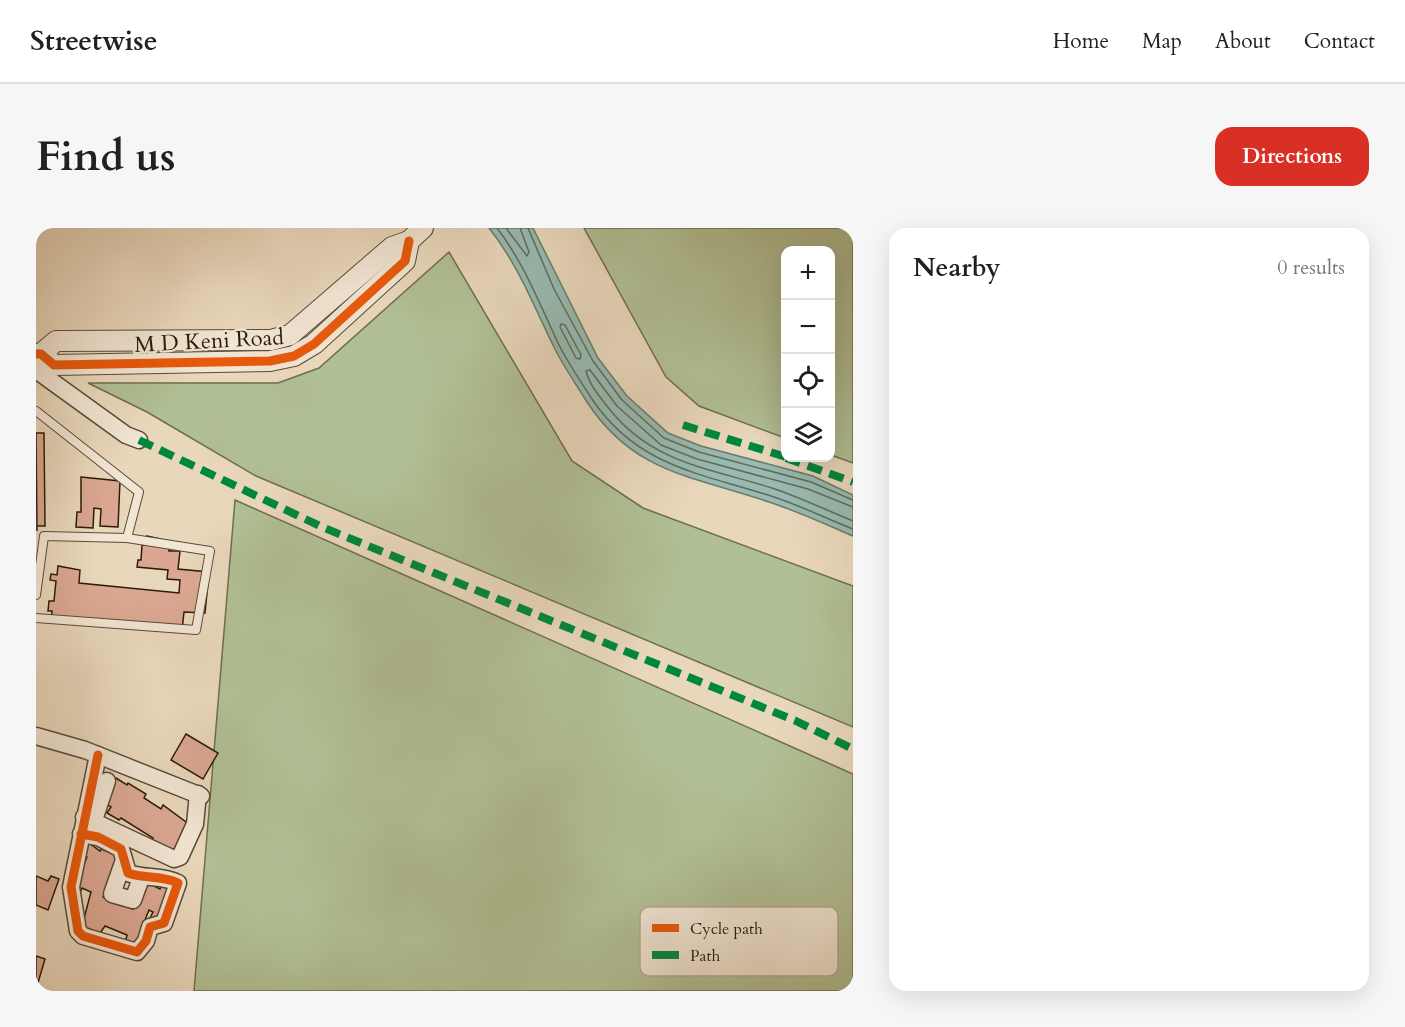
<!DOCTYPE html>
<html lang="en">
<head>
<meta charset="utf-8">
<style>
  :root { --surface:#fff; --page:#f6f6f6; --text:#202124; --muted:#757577; --line:#e0e0e0; --accent:#d93025 }
  body { margin:0; font-family:Cardo,serif; background:var(--page); color:var(--text) }
  .controls { position:absolute; right:18px; top:18px; display:grid; overflow:hidden; border-radius:12px; box-shadow:0 6px 24px #0002 }
  .controls button { width:54px; height:54px; display:grid; place-items:center; padding:0; border:0; border-bottom:2px solid var(--line); background:var(--surface); color:var(--text); font:30px sans-serif }
  .list { margin:0; padding:0; list-style:none }
  h2 { display:flex; justify-content:space-between; align-items:center; height:78px; margin:0; padding:0 24px; font-size:26px }
  h2 small { font-size:20px; font-weight:400; color:var(--muted) }
  .icon { flex:none; width:33px; height:33px; fill:none; stroke:currentColor; stroke-width:2; stroke-linecap:round; stroke-linejoin:round }
  .map { position:relative; flex:none; width:817px; height:763px; overflow:hidden; border-radius:18px }
  header { display:flex; align-items:center; gap:36px; box-sizing:border-box; height:84px; padding:0 30px; background:var(--surface); border-bottom:2px solid var(--line) }
  header strong { font-size:28px }
  nav { display:flex; gap:33px; margin-inline-start:auto; font-size:21px }
  .intro { display:flex; align-items:center; justify-content:space-between; box-sizing:border-box; height:144px; padding:0 36px }
  h1 { margin:0; font-size:42px }
  .button { padding:15px 27px; border-radius:18px; background:var(--accent); color:#fff; font-size:21px; font-weight:700 }
  main { display:flex; gap:36px; padding:0 36px }
  aside { flex:1; background:var(--surface); border-radius:18px; box-shadow:0 6px 24px #0002 }
  .map>svg:first-child { display:block }
  .green { fill:#b1bf94; stroke:#6e6e4e; stroke-width:1.5 }
  .water { fill:#97bab1; stroke:#6b7b6e; stroke-width:1.5 }
  .lines { fill:none; stroke-linecap:round; stroke-linejoin:round }
  .shore { stroke:#606b5d; stroke-width:1.5 }
  .building { fill:#dba792; stroke:#2a1c09; stroke-width:1.5 }
  .service-casing { stroke:#5a4b36; stroke-width:10 }
  .minor-casing { stroke:#5a4b36; stroke-width:19 }
  .tertiary-casing { stroke:#5a4b36; stroke-width:22 }
  .service { stroke:#f1e5d3; stroke-width:8 }
  .minor { stroke:#f1e5d3; stroke-width:16 }
  .tertiary { stroke:#f1e5d3; stroke-width:20 }
  .quiet { stroke:#00873e; stroke-width:8; stroke-dasharray:15 8; stroke-linecap:butt }
  .cycleway-casing { stroke:#f1e5d3; stroke-width:13 }
  .cycleway { stroke:#e8590c; stroke-width:9 }
  .labels { text-anchor:middle; stroke-width:4.5; stroke-linejoin:round; paint-order:stroke }
  .street-label { font-size:22px; fill:#2a1c09; stroke:#f1e5d3 }
  .key { fill:#f1e5d3; stroke:#b5a996; stroke-width:1.5 }
  .key-label { font-size:16px; fill:#2a1c09 }
</style>
</head>
<body>
<header>
<strong>Streetwise</strong>
<nav><a>Home</a><a>Map</a><a>About</a><a>Contact</a></nav>
</header>
<div class="intro"><h1>Find us</h1><a class="button">Directions</a></div>
<main>
<div class="map">
<svg width="817" height="763" viewBox="0 0 817 763">
  <rect width="100%" height="100%" fill="#e9d7bc"/>
  <filter id="stains"><feTurbulence type="fractalNoise" baseFrequency=".00333" numOctaves="4"/><feColorMatrix values="0 0 0 0 .2 0 0 0 0 .09 0 0 0 0 .02 0 0 0 .5 -.17"/></filter>
  <radialGradient id="worn" r=".72"><stop offset=".6" stop-color="#630" stop-opacity="0"/><stop offset="1" stop-color="#630" stop-opacity=".3"/></radialGradient>
  <g class="green">
    <path d="M548 0H817V235L795 227 794 22H750L749 210 663 178 630 149Z"/>
    <path d="M413 24 536 233 607 280 817 358V499L220 248 111 184 52 155H242L283 140Z"/>
    <path d="M199 272 817 546V763H158Z"/>
  </g>
  <path class="water" d="M453 0H497L562 130 591 168 632 205 665 218 777 248 817 267V308C789 296 761 283 733 274 658 248 598 246 551 174 540 156 527 138 518 119 498 79 482 36 453 0Z"/>
  <g class="lines">
    <g class="shore">
      <path d="M461 0C488 35 504 77 523 117 532 135 545 154 556 171 600 237 662 245 732 267 761 276 789 290 817 301"/>
      <path d="M470 0 491 28 493 24 484 0"/>
      <path d="M492 0 518 61 557 133 586 172 628 210 663 224 775 254 817 272"/>
      <path d="M525 96 529 97 545 127 544 131 540 130 524 99Z"/>
      <path d="M817 279 772 261 661 231 625 217 581 178 554 142 550 143C553 156 563 168 571 178 614 235 673 240 736 260 763 269 790 282 817 293"/>
    </g>
  </g>
  <g class="building">
    <path d="M0 205H8L9 298H1V303Z"/>
    <path d="M45 249 84 253 82 299 64 298 65 281 58 280 57 300 40 299 41 284H45Z"/>
    <path d="M111 308 133 313V323H144L142 341 173 344 169 385 148 384 146 403 15 392 16 383H12L13 373H18L20 353 14 352 15 346 21 347 22 338 44 342 43 355 143 365 144 352 131 351 132 342 101 339 102 332H105L106 317H110Z"/>
    <path d="M150 506 182 525 167 551 135 532Z"/>
    <path d="M80 550 91 557 92 555 110 566 108 570 125 581 127 577 154 597 135 626 116 614 117 610 85 590 83 592 71 585 75 579 69 575 72 564Z"/>
    <path d="M53 615 64 623 65 621 84 628 67 669 97 681 110 654 124 661 126 656 133 660 121 690H114L117 684 113 682 106 699 109 700 98 719 89 716 91 707 69 698 64 705 46 698 55 664 46 660 44 665 37 662 51 629 48 627Z"/>
    <path d="M0 648 12 653 15 648 23 651 12 682 0 677Z"/>
    <path d="M0 728 9 731 1 758 0 757Z"/>
  </g>
  <g class="lines">
    <defs>
      <g id="service">
        <path d="M0 183 103 264 91 310"/>
        <path d="M0 367 8 308 91 310 174 323 160 402 0 390"/>
      </g>
      <g id="minor">
        <path d="M0 142 90 207 103 212"/>
        <path d="M0 508 49 522 165 568"/>
        <path d="M48 589 138 631 144 629 159 596 162 566"/>
        <path d="M58 592 71 553"/>
        <path d="M45 606 62 609 85 621 92 645C108 651 126 647 142 655L128 695 114 699 110 713 101 724 47 708 42 703 35 659 62 527"/>
        <path d="M88 632 76 666 97 672 105 650"/>
      </g>
      <g id="tertiary">
        <path d="M0 126H5L18 137 234 133 258 128 278 116 369 33 373 13"/>
        <path d="M5 126 20 113 235 112 254 107 356 19 373 13 387 0"/>
      </g>
    </defs>
    <use href="#service" class="service-casing"/>
    <use href="#minor" class="minor-casing"/>
    <use href="#tertiary" class="tertiary-casing"/>
    <use href="#service" class="service"/>
    <use href="#minor" class="minor"/>
    <use href="#tertiary" class="tertiary"/>
    <g class="quiet">
      <path d="M647 197 750 229"/>
      <path d="M103 212 286 299 760 493 817 521"/>
      <path d="M750 230 817 254"/>
    </g>
    <defs>
      <g id="cycleway">
        <path d="M0 126H5L18 137 234 133 258 128 278 116 369 33 373 13"/>
        <path d="M45 606 62 609 85 621 92 645C108 651 126 647 142 655L128 695 114 699 110 713 101 724 47 708 42 703 35 659 62 527"/>
      </g>
    </defs>
    <use href="#cycleway" class="cycleway-casing"/>
    <use href="#cycleway" class="cycleway"/>
  </g>
  <g class="labels">
    <g class="street-label">
      <text transform="translate(173 112) rotate(-3)" y="8">M D Keni Road</text>
    </g>
  </g>
  <rect x="604" y="679" width="198" height="69" rx="9" class="key"/>
  <rect x="616" y="696" width="27" height="8" fill="#e8590c"/>
  <rect x="616" y="723" width="27" height="8" fill="#00873e"/>
  <g class="key-label">
    <text x="654" y="706">Cycle path</text>
    <text x="654" y="733">Path</text>
  </g>
  <rect width="100%" height="100%" filter="url(#stains)"/>
  <rect width="100%" height="100%" fill="url(#worn)"/>
</svg>
<div class="controls">
<button>+</button>
<button>−</button>
<button><svg class="icon" aria-label="locate" viewBox="0 0 24 24"><circle cx="12" cy="12" r="6"/><path d="M12 2v4M12 18v4M2 12h4M18 12h4"/></svg></button>
<button><svg class="icon" aria-label="layers" viewBox="0 0 24 24"><path d="M12 4l9 5-9 5-9-5zM3 14l9 5 9-5"/></svg></button>
</div>
</div>
<aside>
<h2>Nearby<small>0 results</small></h2>
<ul class="list">
</ul>
</aside>
</main>
</body>
</html>
